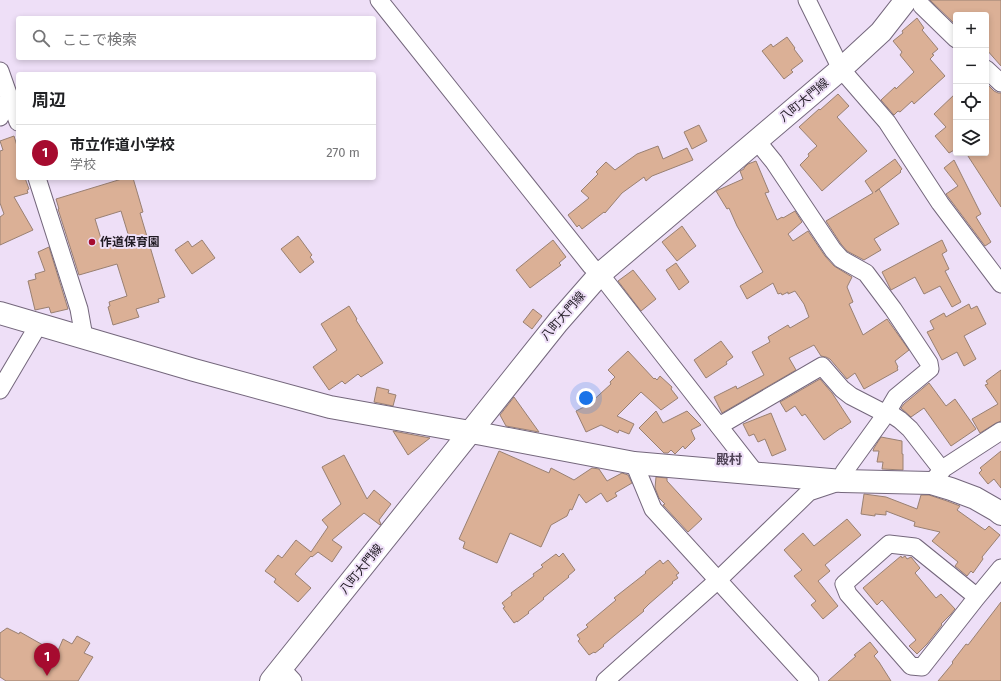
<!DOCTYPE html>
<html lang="ja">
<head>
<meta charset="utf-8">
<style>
  :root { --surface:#fff; --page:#f2f2f2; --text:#202124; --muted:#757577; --line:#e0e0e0; --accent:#a60b2f }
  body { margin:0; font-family:"Fira Sans","Noto Sans JP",sans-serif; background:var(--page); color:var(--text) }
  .controls { position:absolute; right:12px; top:12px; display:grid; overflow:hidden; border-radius:4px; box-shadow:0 2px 6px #0003 }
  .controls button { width:36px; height:36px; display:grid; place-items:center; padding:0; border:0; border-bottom:1px solid var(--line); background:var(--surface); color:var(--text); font:20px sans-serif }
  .you { position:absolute; left:586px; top:398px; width:14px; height:14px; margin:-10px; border:3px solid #fff; border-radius:50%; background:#1a73e8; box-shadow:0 0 0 6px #1a73e833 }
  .badge { display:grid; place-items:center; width:26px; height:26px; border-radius:50%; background:var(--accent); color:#fff; font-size:13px; font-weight:700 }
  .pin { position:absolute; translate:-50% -33px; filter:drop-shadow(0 1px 2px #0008) }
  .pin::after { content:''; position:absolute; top:21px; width:14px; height:12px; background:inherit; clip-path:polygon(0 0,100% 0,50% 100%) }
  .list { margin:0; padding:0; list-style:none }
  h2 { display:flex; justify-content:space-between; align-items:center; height:52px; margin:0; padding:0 16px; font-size:17px }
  h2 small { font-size:13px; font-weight:400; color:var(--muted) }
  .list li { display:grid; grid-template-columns:26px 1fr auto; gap:12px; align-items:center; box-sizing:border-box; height:56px; padding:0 16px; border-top:1px solid var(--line) }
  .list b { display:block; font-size:15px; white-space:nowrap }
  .list p { margin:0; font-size:13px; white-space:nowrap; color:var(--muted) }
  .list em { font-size:13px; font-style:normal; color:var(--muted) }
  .icon { flex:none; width:22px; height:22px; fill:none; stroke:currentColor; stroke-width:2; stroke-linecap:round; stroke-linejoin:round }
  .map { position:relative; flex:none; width:1001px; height:681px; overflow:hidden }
  .search { position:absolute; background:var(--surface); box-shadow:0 2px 6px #0003; left:16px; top:16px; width:360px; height:44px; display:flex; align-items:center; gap:10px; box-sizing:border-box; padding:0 14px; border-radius:4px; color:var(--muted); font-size:15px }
  .panel { position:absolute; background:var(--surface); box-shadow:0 2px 6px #0003; left:16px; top:72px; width:360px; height:108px; border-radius:4px }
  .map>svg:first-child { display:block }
  .building { fill:#dbb096; stroke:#998072; fill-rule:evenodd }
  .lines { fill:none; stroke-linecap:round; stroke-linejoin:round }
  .street-casing { stroke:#74677c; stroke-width:19 }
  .secondary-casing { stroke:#74677c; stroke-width:24 }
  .street { stroke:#fff; stroke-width:17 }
  .secondary { stroke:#fff; stroke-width:22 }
  .poi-dot { fill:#a60b2f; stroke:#eedff7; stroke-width:1.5 }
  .labels { text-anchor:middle; stroke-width:4; stroke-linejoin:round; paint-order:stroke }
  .street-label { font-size:12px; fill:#201a23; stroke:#eedff7 }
  .poi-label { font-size:12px; font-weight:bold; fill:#201a23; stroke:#eedff7; text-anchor:start }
  .neighbourhood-label { font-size:13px; font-weight:bold; fill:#4f4357; stroke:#eedff7 }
</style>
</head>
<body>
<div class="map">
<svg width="1001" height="681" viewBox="0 0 1001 681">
  <rect width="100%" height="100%" fill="#eedff7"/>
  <g class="building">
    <path d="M930 0H1001V66L986 49V15H956V25Z"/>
    <path d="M917 18 924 28 922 30 938 49 932 54 934 55 930 59 945 76 914 104 912 101 900 112 898 111 894 115 881 100 895 87 896 89 914 72 900 55 902 52 893 41 903 33 902 31Z"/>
    <path d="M787 37 795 48 794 49 803 61 791 70 793 72 784 79 762 51 771 44 773 47Z"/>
    <path d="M986 83 994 91 998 93H1001V207L966 153H986Z"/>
    <path d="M956 93V149L949 153 935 136 946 127 934 114Z"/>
    <path d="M838 94 849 106 837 117 867 151 822 191 800 165 809 156 808 154 817 146 799 127 819 109 820 110Z"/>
    <path d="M699 125 707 141 692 149 684 132Z"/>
    <path d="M14 136 18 149V178H25L29 189 27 190 28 193 14 197 33 230 0 245V217L4 214 0 203V151L3 150 0 141Z"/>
    <path d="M658 146 663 159 687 148 693 160 652 176 646 181 644 177 622 193 605 213 604 212 582 229 579 225 577 227 568 215 589 198 581 191 598 174 596 172 606 162 615 170 637 154Z"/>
    <path d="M895 159 902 169 900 171 901 172 875 192 879 189 899 224 874 239 881 250 864 260 847 251 841 244 826 221 873 193 865 181Z"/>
    <path d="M954 160 981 214 976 217 991 242 985 246 946 194 958 186 944 168Z"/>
    <path d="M756 161 769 192 765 193 777 220 782 217 783 218 795 211 802 222 788 234 793 241 808 231 825 256 834 266 852 277 847 287 853 302 849 304 863 335 887 319 909 350 895 361 898 367 897 368 898 370 864 389 855 373 847 379 830 359 826 357 821 356 814 345 789 358 796 370 722 413 714 397 736 386 737 389 764 375 752 352 770 342 768 337 788 325 790 328 809 317 804 304 795 291 788 294V292L782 295 781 293 778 294 773 283 747 299 740 286 763 272 737 226 729 208 727 209 716 191 743 179 740 171 744 169V168L748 164Z"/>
    <path d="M125 178H133L143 212 140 213 165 297 158 299 159 302 136 309 139 317 113 325 108 307 110 306 109 302 127 296 117 264 79 275 58 209H59L56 199ZM121 211 129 237 103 245 95 219Z"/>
    <path d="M682 226 696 246 677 261 662 242Z"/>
    <path d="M298 236 312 255 310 257 314 262 300 273 281 249Z"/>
    <path d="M202 240 215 258 192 274 175 250 188 241 192 247Z"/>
    <path d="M553 240 566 257 559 263 561 265 530 288 516 270Z"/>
    <path d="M942 240 947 251 942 254 949 269 945 271 961 302 952 307 940 286 924 294 915 277 891 290 882 272Z"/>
    <path d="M49 247 68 309 51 313 49 307 35 310 28 281 36 279 35 274 45 271 38 252Z"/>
    <path d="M676 263 689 282 679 290 666 270Z"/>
    <path d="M633 270 656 299 641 311 618 281Z"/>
    <path d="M969 304 971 309 977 306 986 324 964 336 976 359 964 366 957 352 942 360 927 332 934 329 930 321 944 313 946 317Z"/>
    <path d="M349 306 357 319 356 320 383 363 361 377 358 374 345 384 342 381 329 390 313 367 337 350 321 324Z"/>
    <path d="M533 309 542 316 532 329 523 322Z"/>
    <path d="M721 341 733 357 726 362 727 364 706 378 694 360Z"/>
    <path d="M628 351 654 379 655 378 657 380 660 376 672 387 671 389 678 398 661 410 641 392 617 416 634 424 629 434 619 430 618 433 601 425 586 432 576 411 588 405 611 384 610 382 615 377 608 370Z"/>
    <path d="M1001 370V421L996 423 980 433 972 419 998 404 985 385 988 384 986 381Z"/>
    <path d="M820 379 832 393 851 422 841 429V428L824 440 805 414 802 416 795 406 786 412 780 402Z"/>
    <path d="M929 383 946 406 955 399 976 429 951 446 924 408 911 417 901 408 904 404Z"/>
    <path d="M377 387 389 390 388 393 396 395 393 406 374 402Z"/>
    <path d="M514 397 539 432 506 426 500 415Z"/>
    <path d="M656 411 663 423 687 411 701 425 691 430 695 439 685 449 683 446 675 454 671 450 668 453H664L639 428Z"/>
    <path d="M771 413 786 450 772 456 765 439 758 442 754 434 749 436 743 424Z"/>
    <path d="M393 431 430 438 408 455Z"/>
    <path d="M881 437 902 441V454H903V470L882 469 883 462H877L879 451H873L874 448Z"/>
    <path d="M499 451 549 473 551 468 574 480 592 468 599 469 607 481 622 473 628 475 632 483 615 493 617 496 607 502 601 493 586 503 579 494 572 510 570 509 567 516 551 525 541 547 510 533 497 563 463 548 465 542 459 539Z"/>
    <path d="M1001 451V488L994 479 988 484 979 473 982 470 980 468Z"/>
    <path d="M344 455 367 499 374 490 391 504 379 520 381 524 380 525 364 513 332 540 342 547 332 562 318 552 312 557 311 556 295 574 311 588 298 602 274 582 276 579 265 571 278 555 282 558 296 540 311 552 328 527 322 520 341 504 322 467Z"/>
    <path d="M656 477 667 478V481L702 519 688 532 663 505 665 504 659 498 655 488Z"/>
    <path d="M864 494 886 497 917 509 921 495H929L947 501 960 506 957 510 985 530 989 526 1000 535 982 557 983 559 973 573 971 571 967 576 955 566 958 562 932 541 940 532 914 526 915 522 886 511V515L875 514V516L861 514Z"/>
    <path d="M847 519 861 535 825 565 830 571 818 581 838 606 823 619 811 605 816 601 794 576 802 570 784 550 803 533 814 546Z"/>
    <path d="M563 553 575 570 568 576 569 577 543 598 544 599 528 612 529 613 517 622V621L514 623 503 608 505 607 502 603 512 595 511 593 534 576 533 574 543 567 541 565 556 554 559 557Z"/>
    <path d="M901 556 902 558 905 556 907 559 911 557 920 568 915 573 936 598 941 594 955 609 951 614 941 624 942 625 927 644 917 654 909 646 916 640 882 600 877 605 863 588Z"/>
    <path d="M660 560 663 564 668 560 679 573 676 575 678 578 672 582 673 583 649 604 643 610 644 611 603 645 604 646 595 653 594 652 589 655 578 641 580 639 577 635 588 627 586 625 616 600 614 598 646 573 645 572Z"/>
    <path d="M1001 602V681H938L953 663 952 662 966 644 968 645Z"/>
    <path d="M7 628 19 634 20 632 57 653 63 639 72 644 77 636 90 643 84 653 93 657 78 681H6L0 677V633Z"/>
    <path d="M870 642 878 652 874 656 879 662 891 681H828L856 656 854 655Z"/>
  </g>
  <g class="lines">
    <defs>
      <g id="street">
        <path d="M379 0 591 266 600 274 757 475"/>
        <path d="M807 0 841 69 887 122 940 203 1001 284"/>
        <path d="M922 6 956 39"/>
        <path d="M986 69 1001 83"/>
        <path d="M0 71 18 122"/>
        <path d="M0 117 5 104 11 102"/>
        <path d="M37 178 79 309 84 337"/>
        <path d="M0 390 39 324"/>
        <path d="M888 412 900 420 910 429 942 470"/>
        <path d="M719 426 822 366 842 389 851 396 886 414"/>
        <path d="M634 463 653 509 810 681"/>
        <path d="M931 483 944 468 1001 431"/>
        <path d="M977 597 915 547 889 544 844 584 848 594 911 666 922 667 977 597 1001 568"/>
        <path d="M281 668 293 681"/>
        <path d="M605 681 718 580 809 492 842 481 844 472 886 414 896 397 930 369 929 363 893 309 866 273 841 259 833 250 774 162 757 141"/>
      </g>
      <g id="secondary">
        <path d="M0 313 194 370 330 407 453 429 482 434 634 463 842 481 931 483 951 489 975 498 996 510 1001 514"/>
        <path d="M271 681 420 495 558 322 600 274 841 69 881 32 906 0"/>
      </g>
    </defs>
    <use href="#street" class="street-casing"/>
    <use href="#secondary" class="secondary-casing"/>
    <use href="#street" class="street"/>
    <use href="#secondary" class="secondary"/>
  </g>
  <circle class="poi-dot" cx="92" cy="242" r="4"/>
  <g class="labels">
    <g class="street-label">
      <text transform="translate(804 100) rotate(-40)" y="4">八町大門線</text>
      <text transform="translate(563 316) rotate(-49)" y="4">八町大門線</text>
      <text transform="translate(361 569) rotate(-51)" y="4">八町大門線</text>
    </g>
    <g class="poi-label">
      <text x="100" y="246">作道保育園</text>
    </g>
    <g class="neighbourhood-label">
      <text x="729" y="464">殿村</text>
    </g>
  </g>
</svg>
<div class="controls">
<button>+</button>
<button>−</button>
<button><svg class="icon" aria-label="locate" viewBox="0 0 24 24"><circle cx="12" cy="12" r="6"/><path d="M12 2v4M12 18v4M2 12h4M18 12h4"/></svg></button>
<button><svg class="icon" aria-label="layers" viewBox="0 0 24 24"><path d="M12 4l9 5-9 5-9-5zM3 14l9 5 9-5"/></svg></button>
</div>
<div class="you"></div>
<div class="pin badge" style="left:47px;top:676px">1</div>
<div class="search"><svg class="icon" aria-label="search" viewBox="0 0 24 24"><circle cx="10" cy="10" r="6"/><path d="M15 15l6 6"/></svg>ここで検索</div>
<section class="panel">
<h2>周辺<small></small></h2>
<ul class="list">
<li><span class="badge">1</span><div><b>市立作道小学校</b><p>学校</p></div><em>270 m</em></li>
</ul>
</section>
</div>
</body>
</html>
